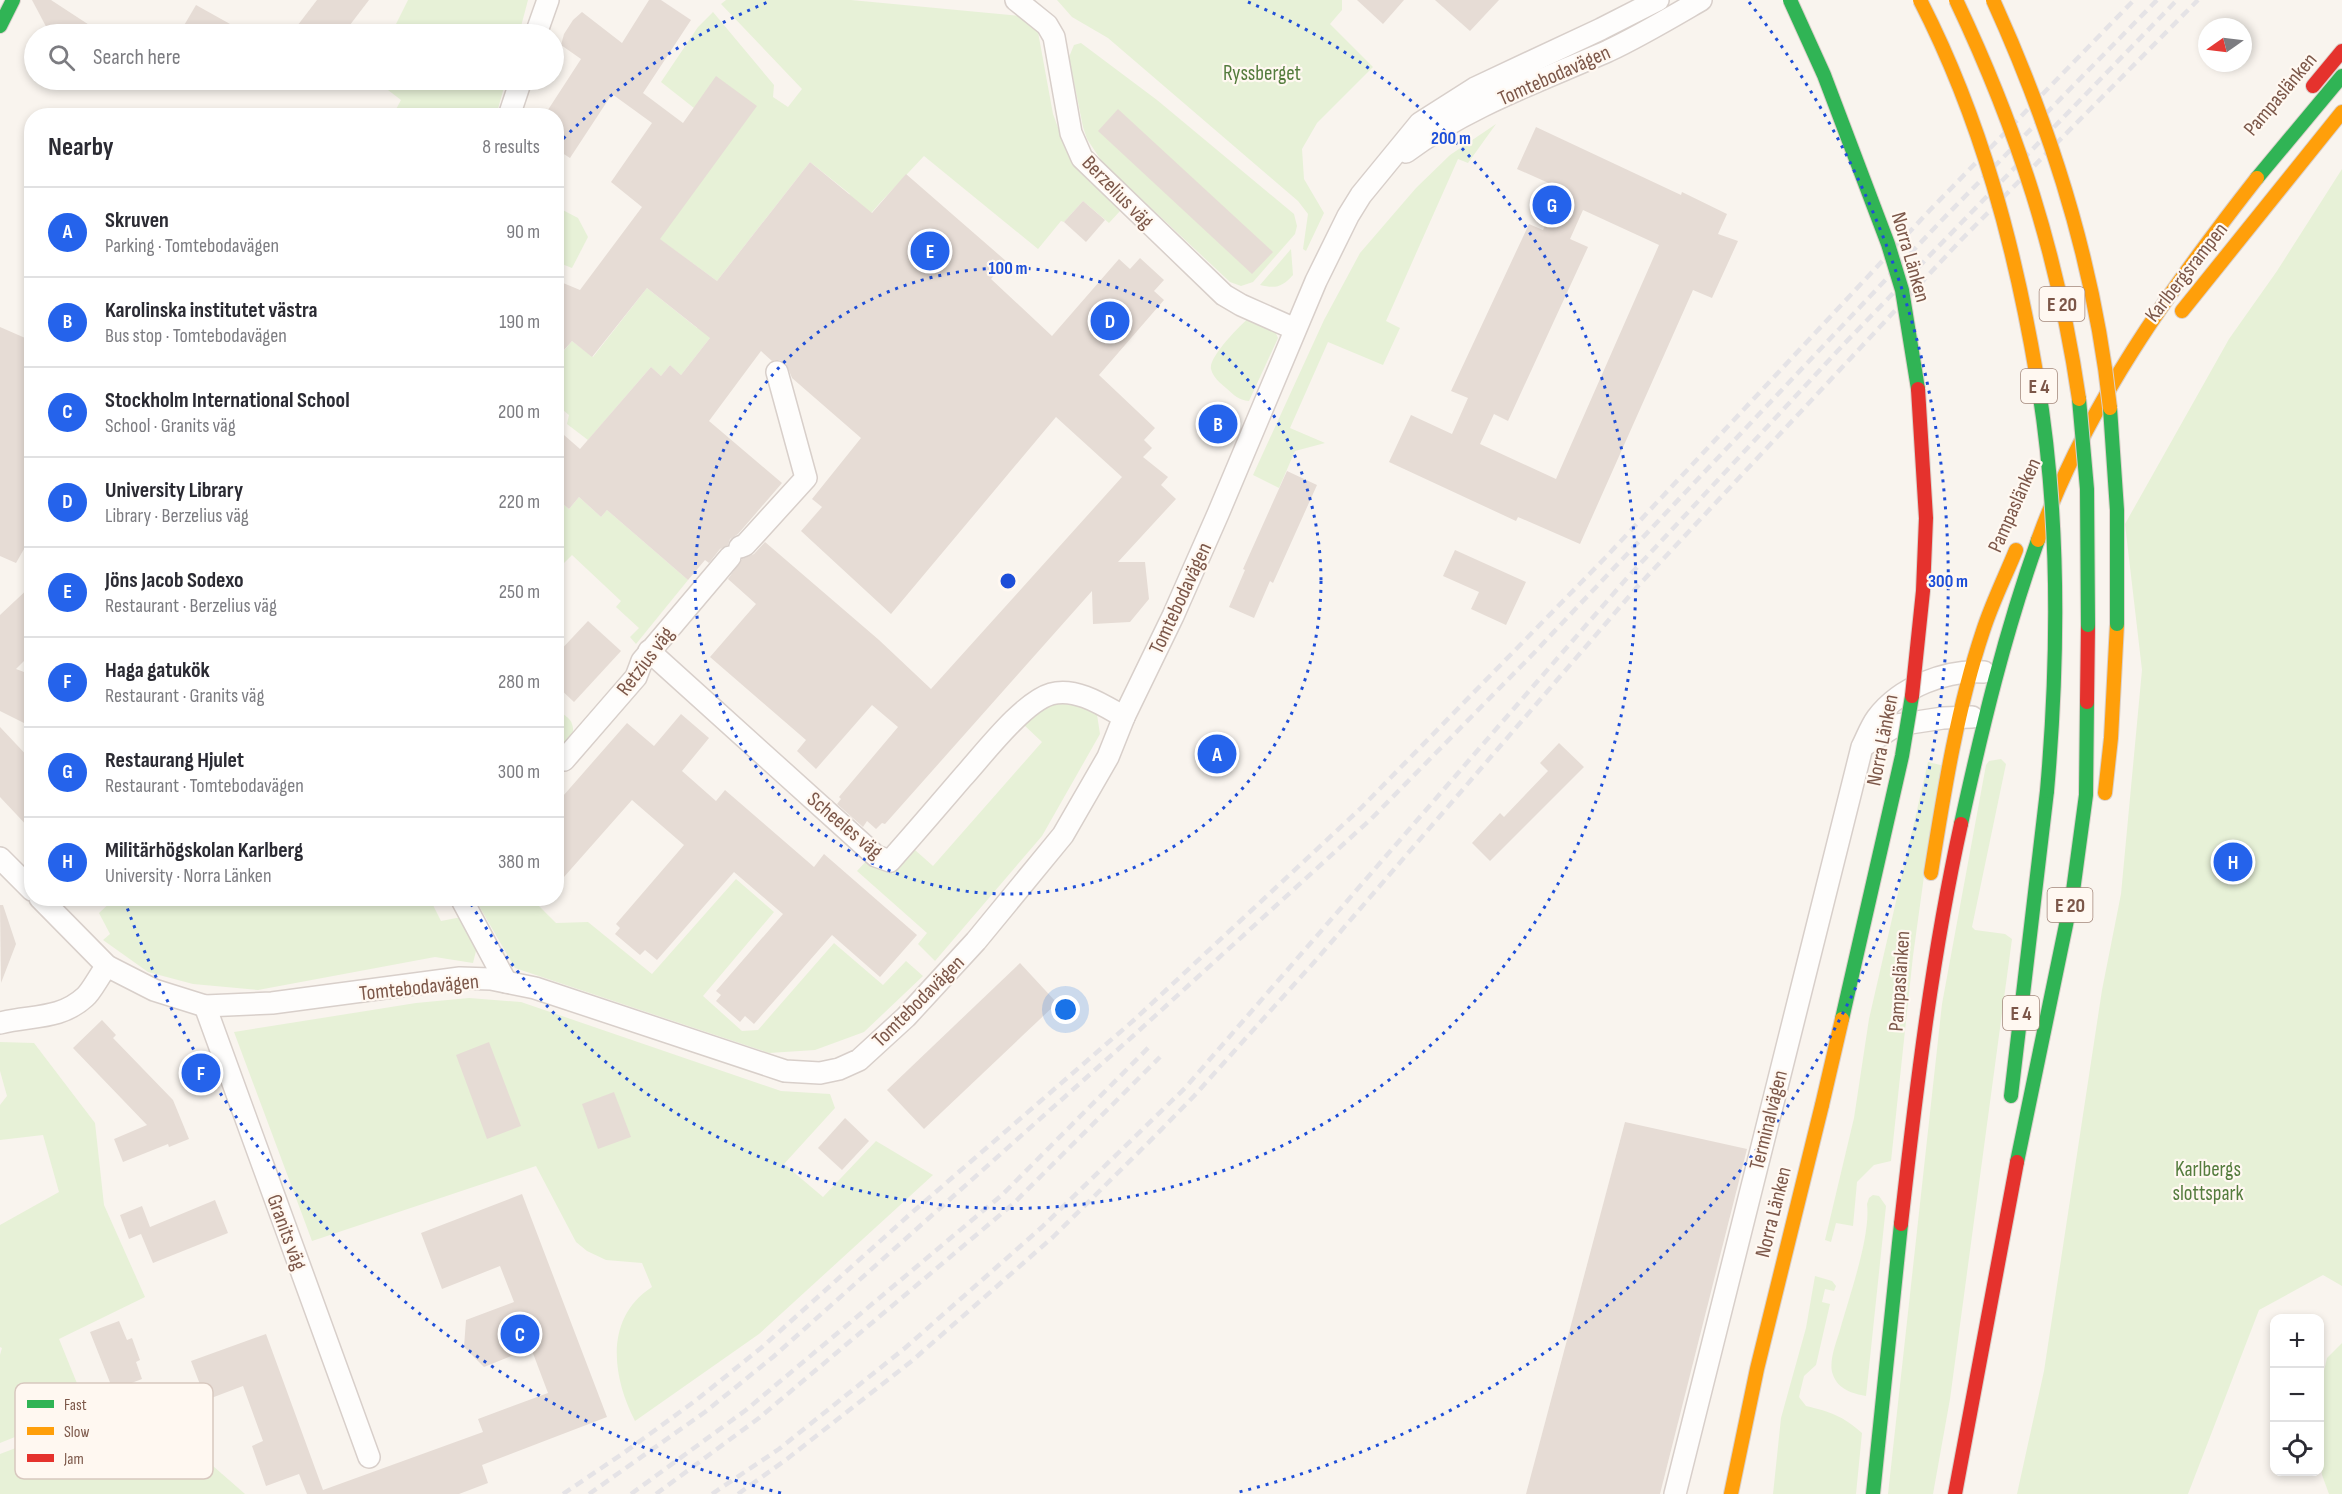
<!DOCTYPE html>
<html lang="en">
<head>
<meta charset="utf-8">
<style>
  :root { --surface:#fff; --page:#f2f2f3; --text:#2b2b33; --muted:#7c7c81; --line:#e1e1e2; --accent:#2563eb }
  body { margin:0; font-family:"Sofia Sans Condensed",sans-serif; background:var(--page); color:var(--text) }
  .controls { position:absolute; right:18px; bottom:18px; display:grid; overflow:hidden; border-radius:12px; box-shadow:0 3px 9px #0003 }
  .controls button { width:54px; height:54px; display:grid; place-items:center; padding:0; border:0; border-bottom:2px solid var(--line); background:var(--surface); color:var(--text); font:30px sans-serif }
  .compass { position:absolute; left:2198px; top:18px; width:54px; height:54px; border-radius:50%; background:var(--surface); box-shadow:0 3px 9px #0003; rotate:256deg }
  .you { position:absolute; left:1066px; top:1010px; width:21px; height:21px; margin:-15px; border:4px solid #fff; border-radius:50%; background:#1a73e8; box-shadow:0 0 0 9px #1a73e833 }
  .badge { display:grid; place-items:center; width:39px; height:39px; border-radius:50%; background:var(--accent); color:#fff; font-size:20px; font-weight:700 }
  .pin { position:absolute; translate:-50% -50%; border:3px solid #fff; box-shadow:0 2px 6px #0006 }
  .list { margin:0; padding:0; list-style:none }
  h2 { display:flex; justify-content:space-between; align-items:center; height:78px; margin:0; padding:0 24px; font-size:26px }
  h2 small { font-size:20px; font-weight:400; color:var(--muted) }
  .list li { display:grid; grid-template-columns:39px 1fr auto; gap:18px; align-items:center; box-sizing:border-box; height:90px; padding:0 24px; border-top:2px solid var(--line) }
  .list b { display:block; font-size:22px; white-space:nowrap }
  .list p { margin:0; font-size:20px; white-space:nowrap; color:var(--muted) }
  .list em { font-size:20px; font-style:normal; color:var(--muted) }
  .icon { flex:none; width:33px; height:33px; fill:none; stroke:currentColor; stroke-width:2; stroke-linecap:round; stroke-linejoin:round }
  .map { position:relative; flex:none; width:2342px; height:1494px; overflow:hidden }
  .search { position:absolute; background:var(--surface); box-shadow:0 3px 9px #0003; left:24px; top:24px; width:540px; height:66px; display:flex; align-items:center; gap:15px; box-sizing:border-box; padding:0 21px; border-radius:33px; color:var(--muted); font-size:22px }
  .panel { position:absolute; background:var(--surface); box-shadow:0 3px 9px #0003; left:24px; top:108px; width:540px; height:798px; border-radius:24px }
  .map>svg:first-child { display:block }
  .green { fill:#e7f1d7 }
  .building { fill:#e6dcd5; fill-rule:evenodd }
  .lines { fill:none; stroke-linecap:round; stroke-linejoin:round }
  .street-casing { stroke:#d8cfca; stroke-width:24 }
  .fast-casing { stroke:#dad0cb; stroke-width:16 }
  .slow-casing { stroke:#dad0cb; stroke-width:16 }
  .jam-casing { stroke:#dad0cb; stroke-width:16 }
  .street { stroke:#fefdfc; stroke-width:21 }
  .fast { stroke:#30b455; stroke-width:14 }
  .slow { stroke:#ff9f0a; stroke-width:14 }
  .jam { stroke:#e5322d; stroke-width:14 }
  .rail { stroke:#e5e3e6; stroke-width:4.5; stroke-dasharray:9 6; stroke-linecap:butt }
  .fast-bridge-casing { stroke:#dbd0ca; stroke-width:16; stroke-linecap:butt }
  .slow-bridge-casing { stroke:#dbd0ca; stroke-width:16; stroke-linecap:butt }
  .jam-bridge-casing { stroke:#dbd0ca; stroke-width:16; stroke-linecap:butt }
  .fast-bridge { stroke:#30b455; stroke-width:14 }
  .slow-bridge { stroke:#ff9f0a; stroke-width:14 }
  .jam-bridge { stroke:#e5322d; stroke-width:14 }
  .ring { fill:none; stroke:#1d4ed8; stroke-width:3; stroke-dasharray:3 6 }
  .labels { text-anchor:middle; stroke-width:4.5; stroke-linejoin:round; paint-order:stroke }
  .shield { fill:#fff8f1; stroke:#a3877b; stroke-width:1.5 }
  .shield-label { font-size:20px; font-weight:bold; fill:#7c5749 }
  .park-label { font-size:21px; fill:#547c3d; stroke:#fff8f1 }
  .street-label { font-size:21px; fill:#7c5749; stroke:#fff8f1 }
  .key { fill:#fff8f1; stroke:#d8c8bf; stroke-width:1.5 }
  .key-label { font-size:16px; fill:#7c5749 }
  .centre { fill:#1d4ed8; stroke:#fff8f1; stroke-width:3 }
  .ring-label { font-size:18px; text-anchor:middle; font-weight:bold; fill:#1d4ed8; stroke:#fff8f1; stroke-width:4.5; stroke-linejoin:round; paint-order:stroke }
</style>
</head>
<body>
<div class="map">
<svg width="2342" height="1494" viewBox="0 0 2342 1494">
  <rect width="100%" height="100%" fill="#f9f4ee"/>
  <g class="green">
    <path d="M408 0H528L519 34H387L395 26Z"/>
    <path d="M726 0H851L1020 16 1038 32 1053 114 1068 155 1074 166 1120 211 1109 223 1083 201 1064 222 1061 221 1038 249 924 156 879 204 778 321 762 308 850 194 810 162 717 281 658 238 694 108 661 82 698 27 713 12 774 85 773 97 788 107 802 89 721 4Z"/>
    <path d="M1057 0H1342V10L1330 24 1373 67 1317 123 1302 149 1304 179 1324 213 1306 251 1303 249 1308 214 1298 201 1108 38 1072 17Z"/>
    <path d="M1081 43 1157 100 1294 214 1297 226 1295 234 1253 282 1241 286 1230 282 1103 163 1087 139 1083 127 1069 57 1074 45Z"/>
    <path d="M375 80H506L496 116 393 115 401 100Z"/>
    <path d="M1496 124 1468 163 1458 159 1386 321 1400 328 1383 365 1328 342 1290 428 1325 443 1295 451 1279 488 1253 475 1324 320 1360 253 1416 188 1450 155Z"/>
    <path d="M2342 169V1286L2323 1275 2259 1310 2188 1494H2017L2044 1371 2102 990 2121 894 2142 670 2125 524 2229 339 2277 271Z"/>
    <path d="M557 207 578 218 588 237 572 268 557 262Z"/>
    <path d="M1291 249 1293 275C1282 287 1276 289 1260 285Z"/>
    <path d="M647 288 697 328 721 324 681 375 670 365 661 376 651 367 588 440 567 424 569 415 557 405V359L572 341 593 357Z"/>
    <path d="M1249 318 1274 329 1278 338 1249 401C1238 400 1234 395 1226 388 1220 383 1213 377 1211 369 1208 358 1240 325 1249 318Z"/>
    <path d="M579 497 601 517 607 510 688 580 636 644 630 637 639 628 616 607 621 601 572 555 561 566 557 558 556 498 569 509Z"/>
    <path d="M1056 701 1096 708 1100 734 1042 836 935 961 918 944 927 933 857 871 870 857 893 874 915 850 933 866 1042 742 1024 725 1041 707Z"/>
    <path d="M557 711C569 717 574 721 573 735L557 749Z"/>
    <path d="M2001 759 2006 764 1972 927 1975 930 2005 934 2012 939 1950 1399 1933 1494H1888L1942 1004 1986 765 1989 761Z"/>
    <path d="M1928 762 1945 766 1928 847 1913 956 1891 1161 1874 1165 1857 1182 1853 1226 1836 1223 1831 1242 1825 1240 1854 1118 1869 1019Z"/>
    <path d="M736 879 774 912 703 996 742 1031 758 1030 834 943 883 985 906 961 923 976 864 1032 815 1050 769 1053 515 968 475 899H532L556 923 588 922 652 974Z"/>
    <path d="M115 898 430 899 441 921 472 915 476 951 473 963 435 957 258 990 193 984 148 972 103 940 110 934 99 913Z"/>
    <path d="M469 998 521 1002 781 1091 830 1094 835 1108 784 1164 823 1197 876 1141 933 1175 759 1334 635 1421C612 1376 604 1318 652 1287L642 1263 606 1260 587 1251 576 1242 536 1166 312 1241 234 1032 416 1003Z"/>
    <path d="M0 1042 34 1043 95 1123 104 1205 145 1297 59 1339 87 1408 0 1443V1355L2 1348 0 1347V1225L59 1192 43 1135 0 1140V1105L7 1096 0 1071Z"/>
    <path d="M1873 1195 1879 1196 1886 1206 1866 1396C1853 1394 1838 1389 1833 1375 1828 1363 1836 1343 1840 1330 1849 1297 1871 1236 1867 1204L1869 1198Z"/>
    <path d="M1815 1276 1832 1281 1836 1286 1834 1291 1825 1289 1822 1302 1830 1304 1816 1365 1804 1376 1799 1397 1806 1406C1831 1412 1843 1416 1862 1433L1856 1494H1773L1781 1418 1806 1328Z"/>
    <path d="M2342 1343V1494H2329L2322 1475 2320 1460V1388L2327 1358Z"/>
    <path d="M105 1414 158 1418 245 1494H0V1454Z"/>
  </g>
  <g class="building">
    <path d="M32 0H51L103 34H50Z"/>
    <path d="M317 0H369L343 34H291Z"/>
    <path d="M649 0H661L691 20 643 93 683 123 716 76 757 106 660 239 717 281 810 162 872 213 906 174 1006 261 991 279 1052 336 1119 259 1130 269 1140 258 1164 280 1154 291 1164 300 1099 375 1155 428 1144 440 1152 448 1143 457 1168 477 1161 485 1176 499 1118 562H1145L1149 599 1130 622 1093 624 1092 591 885 824 882 823 876 829 867 821 863 827 837 804 841 799 839 797 898 727 872 705 816 769 797 751 806 740 710 657 756 604 728 579 742 559 754 554 765 542 879 640 931 689 1122 477 1056 417 891 614 801 531 822 507 812 499 861 438 792 378 786 363 780 360 772 361 761 351 709 421 782 483 738 534 730 539 728 545 720 549 709 563 705 560 688 580 607 510 601 517 579 497 569 509 556 498V428L580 449 651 367 661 376 670 365 681 375 710 338 647 288 592 357 572 341 556 359V280L580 290 642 207 611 182 652 123 612 94 570 158 556 149V116H544L581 59 561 45 564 34 573 20 582 12 622 43Z"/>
    <path d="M1357 0H1404L1383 24Z"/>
    <path d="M1435 0H1499L1470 31Z"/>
    <path d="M196 5 248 34H179Z"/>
    <path d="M1118 109 1273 252 1252 274 1098 131Z"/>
    <path d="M1536 127 1681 195 1682 192 1727 214 1718 234 1738 241 1712 298 1693 290 1580 544 1518 517 1516 521 1389 462 1411 415 1452 434 1468 398 1451 391 1529 224 1543 230 1562 189 1517 169ZM1583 210 1659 245 1556 479 1480 444 1494 414 1508 421 1588 247 1570 239Z"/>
    <path d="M1083 201 1105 220 1086 242 1064 222Z"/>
    <path d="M0 327 32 341V535L16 563 0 556Z"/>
    <path d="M1287 471 1317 485 1273 583 1270 581 1254 618 1229 607 1245 570 1243 569Z"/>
    <path d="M1455 550 1526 582 1506 625 1471 609 1479 592 1443 576Z"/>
    <path d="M32 585V653L16 669 32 675V727L0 711V615Z"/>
    <path d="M588 621 621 651 574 702 556 685V655Z"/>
    <path d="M681 714 709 738 682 771 716 801 725 790 814 867 824 854 917 935 880 977 832 935 754 1024 745 1016 740 1022 716 1001 721 995 716 991 783 914 734 872 657 960 645 950 640 955 615 934 620 928 616 924 684 845 632 800 556 886V804L627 723 654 746Z"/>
    <path d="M0 727 32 761V831L0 797Z"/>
    <path d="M1559 743 1584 767 1490 861 1472 843 1500 813 1504 817 1548 771 1540 763Z"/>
    <path d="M0 905H3L16 944 1 983Z"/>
    <path d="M1020 963 1057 1003 924 1129 887 1090Z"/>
    <path d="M102 1020 116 1035 113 1038 173 1100 189 1139 169 1147 168 1144 123 1162 114 1139 147 1125 73 1048Z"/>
    <path d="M489 1042 521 1126 487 1139 456 1055Z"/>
    <path d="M614 1092 631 1137 598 1149 582 1104Z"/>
    <path d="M845 1118 869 1141 842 1170 818 1148Z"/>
    <path d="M1625 1122 1747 1149 1660 1494H1526Z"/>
    <path d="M522 1194 607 1417 482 1465 488 1483 459 1494H307L299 1474 266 1486 252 1446 263 1441 243 1386 206 1400 191 1361 266 1334 323 1490 483 1432 478 1419 548 1393 531 1348 484 1367 464 1347 466 1320 514 1302 500 1266 442 1289 421 1233Z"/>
    <path d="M215 1200 228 1233 153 1263 141 1234 129 1239 120 1215 142 1206 150 1227Z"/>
    <path d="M119 1321 127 1340 132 1338 140 1360 136 1362 142 1379 113 1390 90 1332Z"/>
  </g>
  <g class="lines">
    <defs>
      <g id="street">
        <path d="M1016 0 1047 25 1054 37 1071 133 1082 158 1224 295 1241 305 1295 329"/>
        <path d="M536 34 548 0"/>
        <path d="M509 116 521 80"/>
        <path d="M1406 152C1466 107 1540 81 1608 51 1640 36 1670 18 1701 0"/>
        <path d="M740 547 745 545 806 478 777 372"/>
        <path d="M649 651 876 856 890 861C914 834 938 806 962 778 983 755 1023 702 1051 694 1076 687 1103 705 1124 717"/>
        <path d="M1863 746 1897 725 1943 718 1972 717"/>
        <path d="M556 760H564L636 677 642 661 730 557"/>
        <path d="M0 858 32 890"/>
        <path d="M40 898 107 966 154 990 205 1006 272 1003 460 978 491 979 535 988 785 1071 820 1073 839 1069 859 1060 906 1017 976 941 1063 835 1108 757 1124 717 1173 616 1218 514 1316 281 1348 216 1361 195 1420 123 1475 88 1601 29 1658 0"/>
        <path d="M461 898 506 982"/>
        <path d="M205 1006 369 1457"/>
        <path d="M0 1023C31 1015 60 1020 85 997 92 991 100 974 107 966"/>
        <path d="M1675 1494 1862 747C1867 737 1871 726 1877 718 1900 687 1947 669 1984 672"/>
      </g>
      <g id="fast">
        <path d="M0 26 13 0"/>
        <path d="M2257 178 2342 76"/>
        <path d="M1961 824C1982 728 2005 632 2038 540"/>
        <path d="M2011 1096 2047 791"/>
        <path d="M2017 1162 2073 891 2086 795 2087 702"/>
        <path d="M1873 1494 1901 1224"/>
      </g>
      <g id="slow">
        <path d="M2182 311 2342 112"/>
        <path d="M2038 540C2086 406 2170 289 2257 178"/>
        <path d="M2105 793 2111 738 2117 624"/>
        <path d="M1931 873C1944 792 1957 709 1983 631 1992 603 2005 577 2016 550"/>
        <path d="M1731 1494 1757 1369 1822 1105"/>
      </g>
      <g id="jam">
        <path d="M2313 86 2342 51"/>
        <path d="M2087 702 2088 625"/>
        <path d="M1901 1224C1916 1090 1932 956 1961 824"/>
        <path d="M1955 1494 2017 1162"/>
      </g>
    </defs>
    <use href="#street" class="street-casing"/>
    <use href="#fast" class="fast-casing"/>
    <use href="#slow" class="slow-casing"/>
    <use href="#jam" class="jam-casing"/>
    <use href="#street" class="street"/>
    <use href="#fast" class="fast"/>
    <use href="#slow" class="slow"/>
    <use href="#jam" class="jam"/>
    <g class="rail">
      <path d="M563 1494 625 1452 695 1401 761 1348 908 1216 1134 1020 1360 809 1605 558 1930 210 2134 0"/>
      <path d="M589 1494 705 1412 773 1357 1133 1036 1371 819 1533 654 1941 221 2157 0"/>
      <path d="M631 1494 746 1410 1003 1194 1149 1047"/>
      <path d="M656 1494 759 1418 1013 1204 1160 1057"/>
      <path d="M712 1494 779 1449 905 1348 1042 1227 1185 1088 1627 578 1844 344 2177 0"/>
      <path d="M738 1494 787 1459 913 1360 1053 1237 1156 1135 1194 1096 1316 960 1638 586 1961 240 2198 0"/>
    </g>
    <defs>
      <g id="fast-bridge">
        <path d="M1790 0 1824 75 1888 244 1902 290 1918 389"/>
        <path d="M2037 378C2060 513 2059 654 2047 791"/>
        <path d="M2079 399 2087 489 2088 625"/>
        <path d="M2110 408 2117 510V624"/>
        <path d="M1842 1019 1902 756 1912 696"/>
      </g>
      <g id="slow-bridge">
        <path d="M1920 0C1981 119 2015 247 2037 378"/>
        <path d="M1956 0C2018 131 2058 255 2079 399"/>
        <path d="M1993 0C2052 130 2095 266 2110 408"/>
        <path d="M1822 1105 1842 1019"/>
      </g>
      <path id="jam-bridge" d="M1912 696 1923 591 1926 518 1918 389"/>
    </defs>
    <use href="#fast-bridge" class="fast-bridge-casing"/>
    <use href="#slow-bridge" class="slow-bridge-casing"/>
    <use href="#jam-bridge" class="jam-bridge-casing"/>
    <use href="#fast-bridge" class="fast-bridge"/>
    <use href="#slow-bridge" class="slow-bridge"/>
    <use href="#jam-bridge" class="jam-bridge"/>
  </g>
  <g class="ring">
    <circle cx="1008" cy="581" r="313"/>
    <path d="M557 145A627 627 0 0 1 768 2M1248 2A627 627 0 1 1 468 899"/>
    <path d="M781 1493A940 940 0 0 1 125 902M1749 2A940 940 0 0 1 1235 1493"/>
  </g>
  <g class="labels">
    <g class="shield">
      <rect x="2039.5" y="287" width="45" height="34" rx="4.5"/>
      <rect x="2021" y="369" width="36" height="34" rx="4.5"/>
      <rect x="2047.5" y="888" width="45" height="34" rx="4.5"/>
      <rect x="2003" y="996" width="36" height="34" rx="4.5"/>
    </g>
    <g class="shield-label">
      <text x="2062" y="311">E 20</text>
      <text x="2039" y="393">E 4</text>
      <text x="2070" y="912">E 20</text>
      <text x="2021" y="1020">E 4</text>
    </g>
    <g class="park-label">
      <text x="1262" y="80">Ryssberget</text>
      <text x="2208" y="1176">Karlbergs<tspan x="2208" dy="24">slottspark</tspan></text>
    </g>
    <g class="street-label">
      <text transform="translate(1554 75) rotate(-24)" y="7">Tomtebodavägen</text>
      <text transform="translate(2280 94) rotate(-50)" y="7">Pampaslänken</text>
      <text transform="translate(1118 192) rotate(46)" y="7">Berzelius väg</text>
      <text transform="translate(1911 257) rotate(74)" y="7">Norra Länken</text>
      <text transform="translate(2186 272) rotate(-52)" y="7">Karlbergsrampen</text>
      <text transform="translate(2014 505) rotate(-66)" y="7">Pampaslänken</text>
      <text transform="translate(1180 598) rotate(-65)" y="7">Tomtebodavägen</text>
      <text transform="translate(645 661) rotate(-53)" y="7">Retzius väg</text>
      <text transform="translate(1882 740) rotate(-79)" y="7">Norra Länken</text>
      <text transform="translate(845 825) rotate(40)" y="7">Scheeles väg</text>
      <text transform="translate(1899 981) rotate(-86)" y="7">Pampaslänken</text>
      <text transform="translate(419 987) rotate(-6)" y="7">Tomtebodavägen</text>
      <text transform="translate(918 1001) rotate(-45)" y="7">Tomtebodavägen</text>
      <text transform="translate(1768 1120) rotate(-76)" y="7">Terminalvägen</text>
      <text transform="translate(1773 1212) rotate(-76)" y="7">Norra Länken</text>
      <text transform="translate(287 1232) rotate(70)" y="7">Granits väg</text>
    </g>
  </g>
  <rect x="15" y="1383" width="198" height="96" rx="9" class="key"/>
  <rect x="27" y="1400" width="27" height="8" fill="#30b455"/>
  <rect x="27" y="1427" width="27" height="8" fill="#ff9f0a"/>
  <rect x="27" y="1454" width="27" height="8" fill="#e5322d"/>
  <g class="key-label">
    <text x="64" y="1410">Fast</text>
    <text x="64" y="1437">Slow</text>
    <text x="64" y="1464">Jam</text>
  </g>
  <circle cx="1008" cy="581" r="9" class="centre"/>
  <g class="ring-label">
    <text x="1451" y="144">200 m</text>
    <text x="1008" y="274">100 m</text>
    <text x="1948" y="587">300 m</text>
  </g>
</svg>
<div class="controls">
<button>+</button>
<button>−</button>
<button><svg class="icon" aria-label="locate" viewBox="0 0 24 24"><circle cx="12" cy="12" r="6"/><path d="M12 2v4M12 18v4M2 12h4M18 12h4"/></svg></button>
</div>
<svg class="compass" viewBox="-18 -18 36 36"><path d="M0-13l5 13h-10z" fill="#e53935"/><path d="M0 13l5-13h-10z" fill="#7c7c81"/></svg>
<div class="you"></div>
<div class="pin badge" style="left:1217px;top:754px">A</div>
<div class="pin badge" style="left:1218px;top:424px">B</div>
<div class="pin badge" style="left:520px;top:1334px">C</div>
<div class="pin badge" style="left:1110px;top:321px">D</div>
<div class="pin badge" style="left:930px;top:251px">E</div>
<div class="pin badge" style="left:201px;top:1073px">F</div>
<div class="pin badge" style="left:1552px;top:205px">G</div>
<div class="pin badge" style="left:2233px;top:862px">H</div>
<div class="search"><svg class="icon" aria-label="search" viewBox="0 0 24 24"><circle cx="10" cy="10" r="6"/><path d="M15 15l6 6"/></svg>Search here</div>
<section class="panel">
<h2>Nearby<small>8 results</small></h2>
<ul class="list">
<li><span class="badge">A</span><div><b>Skruven</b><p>Parking · Tomtebodavägen</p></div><em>90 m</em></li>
<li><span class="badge">B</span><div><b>Karolinska institutet västra</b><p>Bus stop · Tomtebodavägen</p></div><em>190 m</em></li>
<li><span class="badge">C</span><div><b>Stockholm International School</b><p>School · Granits väg</p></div><em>200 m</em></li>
<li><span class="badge">D</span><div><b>University Library</b><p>Library · Berzelius väg</p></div><em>220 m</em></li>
<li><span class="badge">E</span><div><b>Jöns Jacob Sodexo</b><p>Restaurant · Berzelius väg</p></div><em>250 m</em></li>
<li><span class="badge">F</span><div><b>Haga gatukök</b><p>Restaurant · Granits väg</p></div><em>280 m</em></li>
<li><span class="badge">G</span><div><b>Restaurang Hjulet</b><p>Restaurant · Tomtebodavägen</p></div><em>300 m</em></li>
<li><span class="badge">H</span><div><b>Militärhögskolan Karlberg</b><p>University · Norra Länken</p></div><em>380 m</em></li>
</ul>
</section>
</div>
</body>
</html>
